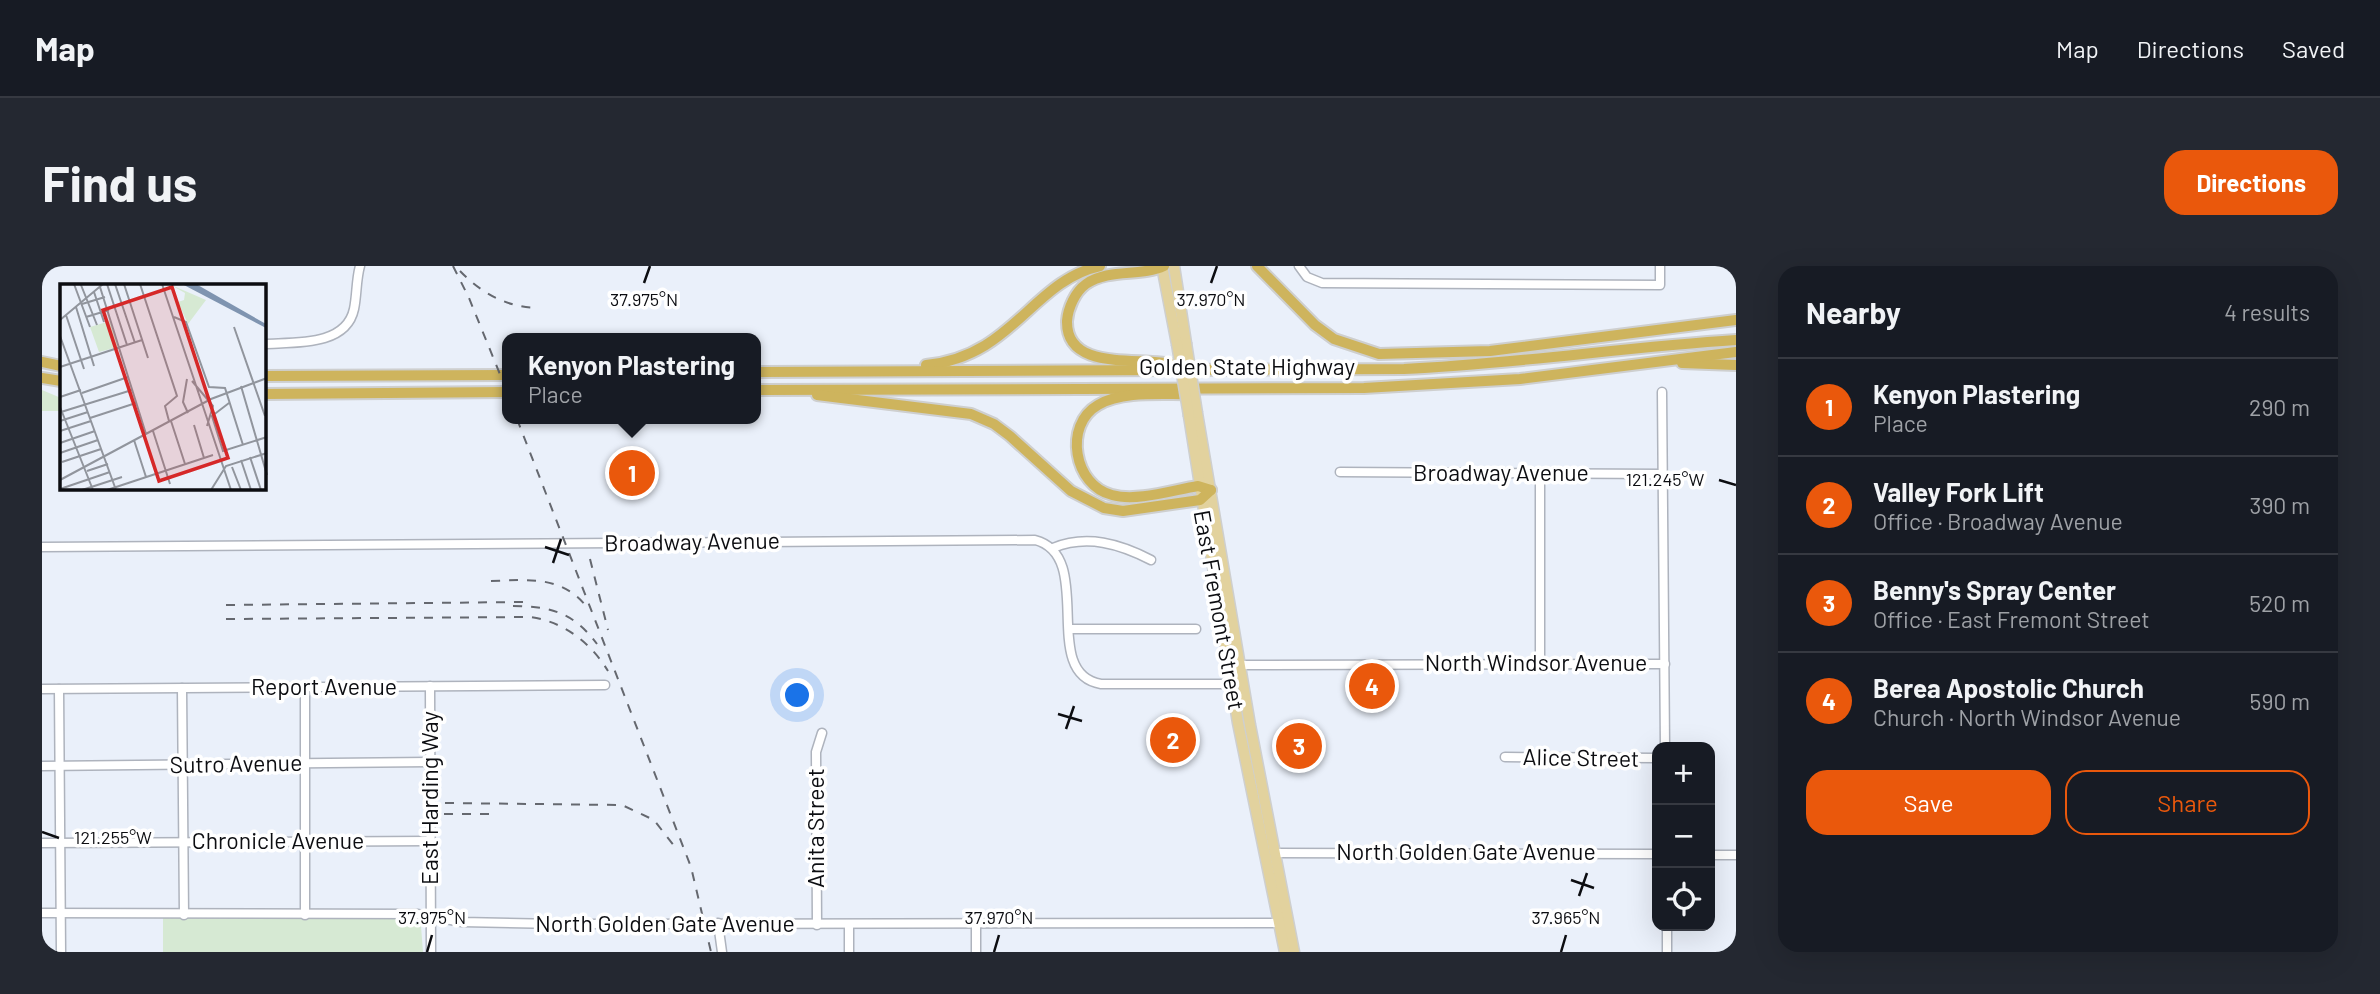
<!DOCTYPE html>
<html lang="en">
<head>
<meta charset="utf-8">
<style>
  :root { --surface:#171b24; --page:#242831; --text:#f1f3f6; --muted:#9ea1a6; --line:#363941; --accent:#ea580c }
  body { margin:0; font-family:Barlow,sans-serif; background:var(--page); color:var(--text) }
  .controls { position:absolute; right:21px; bottom:21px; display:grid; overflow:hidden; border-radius:14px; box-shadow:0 7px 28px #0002 }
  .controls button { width:63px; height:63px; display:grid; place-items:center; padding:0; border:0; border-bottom:2px solid var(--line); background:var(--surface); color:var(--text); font:35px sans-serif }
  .you { position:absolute; left:756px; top:430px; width:24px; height:24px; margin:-18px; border:5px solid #fff; border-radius:50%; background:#1a73e8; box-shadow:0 0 0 10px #1a73e833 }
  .badge { display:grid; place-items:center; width:46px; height:46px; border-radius:50%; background:var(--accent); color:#fff; font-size:23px; font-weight:700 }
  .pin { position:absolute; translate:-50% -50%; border:4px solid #fff; box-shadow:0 2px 7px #0006 }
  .popup { position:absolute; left:460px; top:67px; width:259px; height:91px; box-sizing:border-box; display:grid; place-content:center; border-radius:14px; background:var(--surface); filter:drop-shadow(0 2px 5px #0005); font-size:23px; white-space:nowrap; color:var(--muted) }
  .popup b { font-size:26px; color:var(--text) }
  .popup::after { content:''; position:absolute; left:50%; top:100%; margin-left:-14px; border:14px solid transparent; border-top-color:var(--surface) }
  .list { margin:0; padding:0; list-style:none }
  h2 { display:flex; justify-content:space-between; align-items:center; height:91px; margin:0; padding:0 28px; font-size:30px }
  h2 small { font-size:23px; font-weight:400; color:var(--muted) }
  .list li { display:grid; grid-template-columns:46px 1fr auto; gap:21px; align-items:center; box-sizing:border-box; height:98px; padding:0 28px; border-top:2px solid var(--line) }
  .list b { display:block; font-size:26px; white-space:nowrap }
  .list p { margin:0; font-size:23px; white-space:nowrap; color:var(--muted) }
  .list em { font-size:23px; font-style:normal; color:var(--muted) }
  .actions { display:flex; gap:14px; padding:21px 28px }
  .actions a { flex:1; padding:16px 0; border:2px solid var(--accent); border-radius:21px; text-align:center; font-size:24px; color:var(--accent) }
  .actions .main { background:var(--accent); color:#fff }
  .icon { flex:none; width:38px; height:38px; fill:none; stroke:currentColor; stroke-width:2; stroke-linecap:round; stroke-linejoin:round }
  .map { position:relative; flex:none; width:1694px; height:686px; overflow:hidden; border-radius:21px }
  header { display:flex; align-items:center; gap:42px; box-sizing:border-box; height:98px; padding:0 35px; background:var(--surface); border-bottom:2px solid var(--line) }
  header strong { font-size:33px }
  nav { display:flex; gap:38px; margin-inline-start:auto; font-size:24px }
  .intro { display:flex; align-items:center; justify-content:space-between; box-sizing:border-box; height:168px; padding:0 42px }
  h1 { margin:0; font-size:49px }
  .button { padding:18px 32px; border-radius:21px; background:var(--accent); color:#fff; font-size:24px; font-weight:700 }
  main { display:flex; gap:42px; padding:0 42px }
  aside { flex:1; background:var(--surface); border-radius:21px; box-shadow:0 7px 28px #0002 }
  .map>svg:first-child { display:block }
  .green { fill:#d6e9d3 }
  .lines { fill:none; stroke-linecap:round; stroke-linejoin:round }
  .minor-casing { stroke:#aeb3bd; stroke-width:11 }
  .major-casing { stroke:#cecfcf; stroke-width:13 }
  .highway-casing { stroke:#cecfcf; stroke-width:14 }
  .minor { stroke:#fff; stroke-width:8 }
  .major { stroke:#e2d29e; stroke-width:10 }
  .highway { stroke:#ceb45d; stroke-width:10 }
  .rail { stroke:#65686f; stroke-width:2; stroke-dasharray:9 9; stroke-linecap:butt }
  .major-bridge-casing { stroke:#cecfcf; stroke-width:13; stroke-linecap:butt }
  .major-bridge { stroke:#e2d29e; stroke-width:10 }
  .ticks { fill:none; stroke:#0c0d11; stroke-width:2.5 }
  .labels { text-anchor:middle; stroke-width:7; stroke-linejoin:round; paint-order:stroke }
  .street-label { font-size:23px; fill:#0c0d11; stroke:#fff }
  .inset-road { fill:none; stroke:#91959d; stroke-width:2 }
  .view { fill:#d62828; fill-opacity:0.15; stroke:#d62828; stroke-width:3.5 }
  .inset-edge { fill:none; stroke:#0c0d11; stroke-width:3.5 }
  .ticks-label { font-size:18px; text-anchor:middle; fill:#0c0d11; stroke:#fff; stroke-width:7; stroke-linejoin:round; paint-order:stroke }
</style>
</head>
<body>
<header>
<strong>Map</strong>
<nav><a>Map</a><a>Directions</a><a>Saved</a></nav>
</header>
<div class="intro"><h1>Find us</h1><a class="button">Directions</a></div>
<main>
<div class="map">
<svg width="1694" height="686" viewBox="0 0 1694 686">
  <rect width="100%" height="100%" fill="#eaf0fa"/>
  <g class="green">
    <path d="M0 124 19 132V145H0Z"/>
    <path d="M121 652 363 653 379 660 381 686H121Z"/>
  </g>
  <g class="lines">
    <defs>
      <g id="minor">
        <path d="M1257 0 1265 11 1280 17 1618 19V0"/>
        <path d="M222 78C251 76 304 81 312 43 315 29 314 14 318 0"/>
        <path d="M1620 126 1623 481"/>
        <path d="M1298 206 1621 208"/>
        <path d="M1498 207V397"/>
        <path d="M0 281 993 274C1055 290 996 408 1059 418H1190"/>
        <path d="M1011 282C1045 268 1078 278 1109 294"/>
        <path d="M1027 363H1154"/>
        <path d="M1198 399 1623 398"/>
        <path d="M388 420 389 686"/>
        <path d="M140 422 142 649"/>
        <path d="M0 423 563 419"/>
        <path d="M17 423 19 686"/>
        <path d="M1463 491 1615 492"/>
        <path d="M0 500 388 496"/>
        <path d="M0 577 388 575"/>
        <path d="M1233 587 1615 588"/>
        <path d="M1668 589H1694"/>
        <path d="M0 647 375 648 420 656 516 658 1240 657"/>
        <path d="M263 649V421"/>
        <path d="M676 657 680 686"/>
        <path d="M934 658V686"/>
        <path d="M775 659 774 486 780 467"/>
        <path d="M807 659V686"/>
        <path d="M1625 660V686"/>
      </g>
      <g id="major">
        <path d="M1120 0 1135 78"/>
        <path d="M1132 0 1144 77"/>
        <path d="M1155 147 1208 459 1252 686"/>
        <path d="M1147 150 1196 457 1243 686"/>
      </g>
      <g id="highway">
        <path d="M1122 0C1099 11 1067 2 1044 18 1033 26 1026 42 1025 55 1024 108 1103 89 1133 99"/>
        <path d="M1215 0 1273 59 1292 73 1337 88 1448 85 1694 54"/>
        <path d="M0 96 19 100"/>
        <path d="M1640 97 1694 99"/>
        <path d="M884 99C971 91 990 15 1058 0"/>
        <path d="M714 106 1362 103C1473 98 1583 81 1694 74"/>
        <path d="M222 110 466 109"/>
        <path d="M0 112 19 115"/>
        <path d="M714 124 1322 122 1478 113 1694 86"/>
        <path d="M222 128 466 126"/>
        <path d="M1152 128C1123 129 1081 124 1056 139 1021 159 1032 220 1070 229 1095 236 1131 224 1156 220L1169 224"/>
        <path d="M775 129 929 148 952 158 968 170 1029 225 1062 242 1081 245 1158 234 1169 224"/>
      </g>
    </defs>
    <use href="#minor" class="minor-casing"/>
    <use href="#major" class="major-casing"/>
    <use href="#highway" class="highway-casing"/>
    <use href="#minor" class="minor"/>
    <use href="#major" class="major"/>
    <use href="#highway" class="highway"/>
    <g class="rail">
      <path d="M411 0 427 32 466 128"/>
      <path d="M418 5C439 27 466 42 497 42"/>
      <path d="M475 153 649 601 669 686"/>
      <path d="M548 293 566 364"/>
      <path d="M449 315C485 314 519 309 544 340"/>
      <path d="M184 339 482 336"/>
      <path d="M471 340C509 340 532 347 555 378"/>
      <path d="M184 353 489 351C522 356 549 377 566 405"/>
      <path d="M403 537 580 539 612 554 636 585"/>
      <path d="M402 548H456"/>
    </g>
    <defs>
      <g id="major-bridge">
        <path d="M1144 77 1155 147"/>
        <path d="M1135 78 1147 150"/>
      </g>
    </defs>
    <use href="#major-bridge" class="major-bridge-casing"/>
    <use href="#major-bridge" class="major-bridge"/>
  </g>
  <path class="ticks" d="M602 17 608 0M1169 17 1175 0M1677 214 1694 219M503 281 527 289M511 297 519 273M1016 448 1040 455M1024 463 1032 440M0 566 17 572M1529 614 1552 622M1537 630 1545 607M385 686 390 669M952 686 957 669M1519 686 1524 669"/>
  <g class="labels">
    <g class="street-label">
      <text x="1205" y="109">Golden State Highway</text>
      <text x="1459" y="215">Broadway Avenue</text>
      <text transform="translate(650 276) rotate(-1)" y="8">Broadway Avenue</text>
      <text transform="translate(1177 344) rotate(80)" y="8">East Fremont Street</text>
      <text x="1494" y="405">North Windsor Avenue</text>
      <text x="282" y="429">Report Avenue</text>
      <text transform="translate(1539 492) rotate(1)" y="8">Alice Street</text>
      <text transform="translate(194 498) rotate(-1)" y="8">Sutro Avenue</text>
      <text transform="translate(388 532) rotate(-90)" y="8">East Harding Way</text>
      <text transform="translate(774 562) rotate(-90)" y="8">Anita Street</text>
      <text x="236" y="583">Chronicle Avenue</text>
      <text x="1424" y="594">North Golden Gate Avenue</text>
      <text x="623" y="666">North Golden Gate Avenue</text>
    </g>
  </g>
  <g transform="translate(18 18)">
    <rect width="206" height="206" fill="#eaf0fa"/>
    <path d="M109 0 146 16 128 40 118 18 124 16 125 9ZM50 37 58 63 39 68 30 43Z" fill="#d6e9d3"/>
    <path d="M122 0H136L206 40V44Z" fill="#7f94b0"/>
    <path class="inset-road" d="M14 0 30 43M47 0 67 61M55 0 75 59M64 0 88 74M80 0 117 112 105 122 109 137M102 0 171 206M21 1 37 41M40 3 86 150M34 8 44 38M22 20 45 13M16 23 34 82M6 31 24 85M26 33 49 26M114 33 126 38 149 103 165 104 183 161M0 36 43 0M174 43 205 132M0 52 56 206M0 83 82 56M127 95 123 118 128 129M132 97 153 122 147 142M181 102 207 191M22 109 68 93M0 113 21 106M169 119 152 132 163 167 207 153M0 123 33 206M1 128 72 106M30 134 76 119M0 137 28 128M111 137 125 180M134 141 144 174M0 147 31 137M93 147 110 200M74 156 86 193M0 159 35 147M0 169 38 156M190 173 201 206M181 176 191 206M2 178 41 165M172 183 181 206M27 187 48 180M0 196 151 115 207 94M0 205 50 188M22 206 62 193M47 206 153 171M151 206 166 182 207 169"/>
    <path class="view" d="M112 3 168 174 99 197 43 26Z"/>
    <rect width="206" height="206" class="inset-edge"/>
  </g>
  <g class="ticks-label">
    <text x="602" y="40">37.975°N</text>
    <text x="1169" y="40">37.970°N</text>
    <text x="1623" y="220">121.245°W</text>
    <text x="71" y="578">121.255°W</text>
    <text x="390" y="658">37.975°N</text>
    <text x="957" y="658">37.970°N</text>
    <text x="1524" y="658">37.965°N</text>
  </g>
</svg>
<div class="controls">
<button>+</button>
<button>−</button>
<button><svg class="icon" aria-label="locate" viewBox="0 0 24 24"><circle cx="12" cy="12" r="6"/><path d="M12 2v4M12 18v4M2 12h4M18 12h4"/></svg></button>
</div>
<div class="you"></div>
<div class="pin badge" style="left:590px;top:207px">1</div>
<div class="popup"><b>Kenyon Plastering</b>Place</div>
<div class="pin badge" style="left:1131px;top:474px">2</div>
<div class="pin badge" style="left:1257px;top:480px">3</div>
<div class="pin badge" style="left:1330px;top:420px">4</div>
</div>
<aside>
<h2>Nearby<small>4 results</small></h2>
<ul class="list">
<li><span class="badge">1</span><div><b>Kenyon Plastering</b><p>Place</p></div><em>290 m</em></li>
<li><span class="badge">2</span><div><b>Valley Fork Lift</b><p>Office · Broadway Avenue</p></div><em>390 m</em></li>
<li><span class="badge">3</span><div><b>Benny's Spray Center</b><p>Office · East Fremont Street</p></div><em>520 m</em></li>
<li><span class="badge">4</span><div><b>Berea Apostolic Church</b><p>Church · North Windsor Avenue</p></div><em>590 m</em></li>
</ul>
<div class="actions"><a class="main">Save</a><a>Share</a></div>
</aside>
</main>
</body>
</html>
